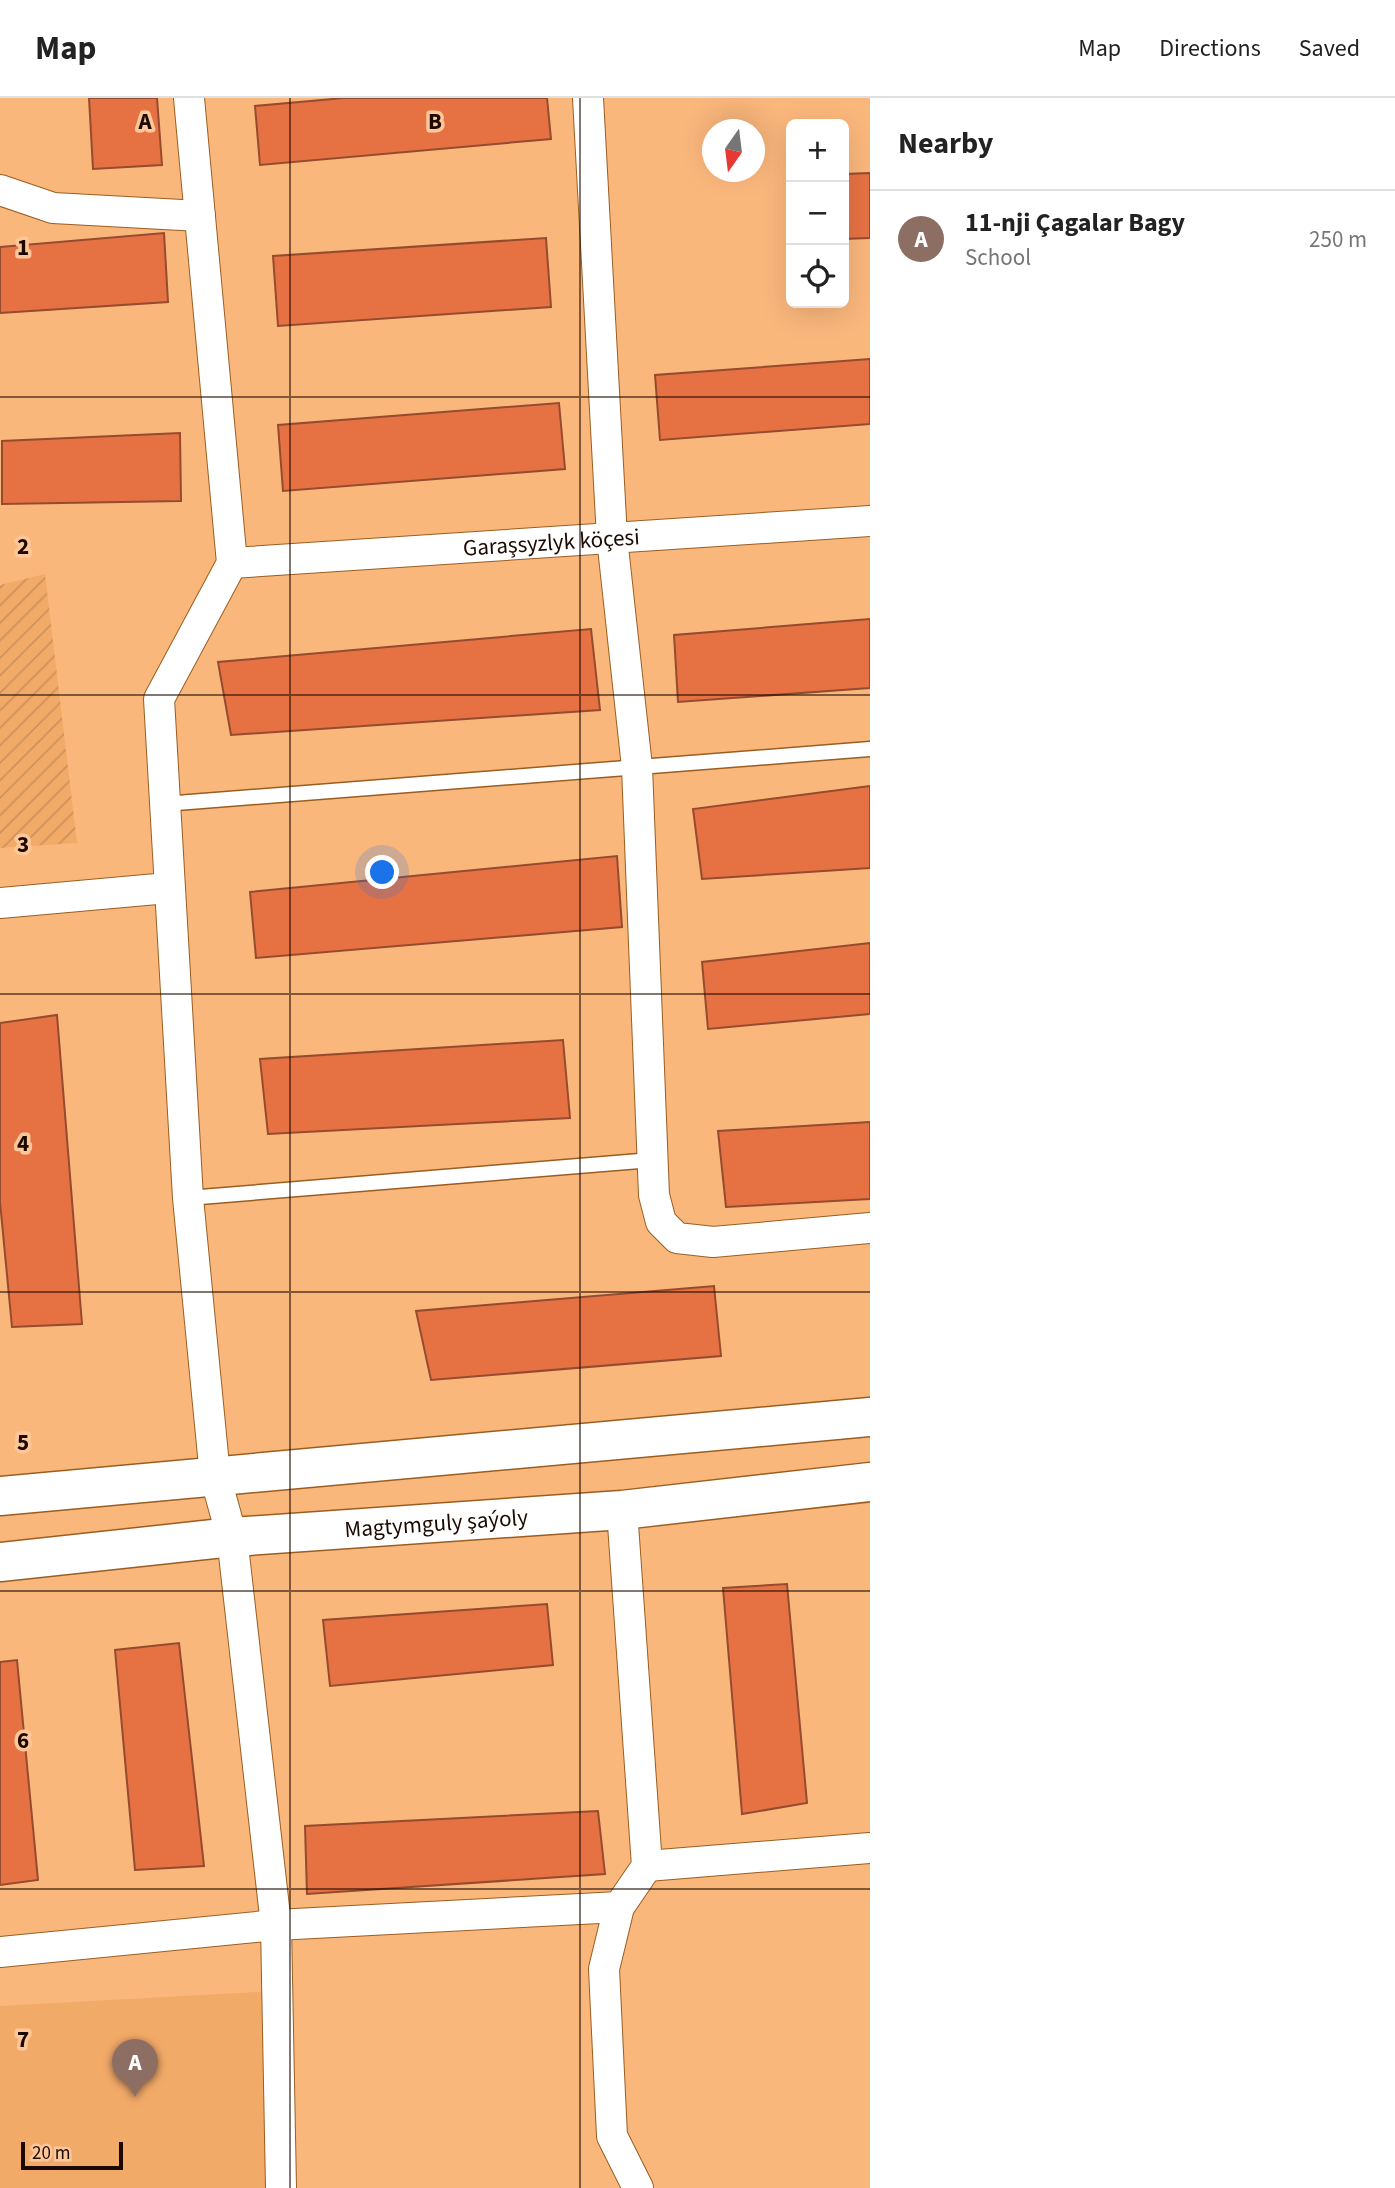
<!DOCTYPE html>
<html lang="en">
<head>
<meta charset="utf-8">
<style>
  :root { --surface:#fff; --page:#f6f6f6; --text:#222; --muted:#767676; --line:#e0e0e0; --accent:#b45309 }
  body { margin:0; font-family:"Source Sans 3",sans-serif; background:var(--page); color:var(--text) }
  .controls { position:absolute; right:21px; top:21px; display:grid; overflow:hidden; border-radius:10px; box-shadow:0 7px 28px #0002 }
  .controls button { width:63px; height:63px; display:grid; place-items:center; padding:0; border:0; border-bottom:2px solid var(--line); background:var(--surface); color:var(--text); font:35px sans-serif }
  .compass { position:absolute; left:702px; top:21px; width:63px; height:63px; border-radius:50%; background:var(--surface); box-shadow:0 7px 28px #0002; rotate:194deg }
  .scale { position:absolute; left:21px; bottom:18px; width:102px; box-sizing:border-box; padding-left:7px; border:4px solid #1c0a00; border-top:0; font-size:19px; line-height:24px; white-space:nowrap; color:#1c0a00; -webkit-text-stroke:5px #fec799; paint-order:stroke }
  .you { position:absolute; left:383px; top:775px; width:24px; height:24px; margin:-18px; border:5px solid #fff; border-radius:50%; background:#1a73e8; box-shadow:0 0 0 10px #1a73e833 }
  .badge { display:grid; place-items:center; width:46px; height:46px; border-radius:50%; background:var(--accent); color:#fff; font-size:23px; font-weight:700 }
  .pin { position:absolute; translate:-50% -58px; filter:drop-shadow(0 2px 4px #0008) }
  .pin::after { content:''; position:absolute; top:37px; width:24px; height:21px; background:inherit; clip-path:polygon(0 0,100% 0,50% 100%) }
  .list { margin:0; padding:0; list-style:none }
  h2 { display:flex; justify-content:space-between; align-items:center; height:91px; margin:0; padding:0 28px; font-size:30px }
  h2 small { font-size:23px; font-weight:400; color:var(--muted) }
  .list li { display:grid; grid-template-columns:46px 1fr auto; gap:21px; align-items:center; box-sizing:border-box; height:98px; padding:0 28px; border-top:2px solid var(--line) }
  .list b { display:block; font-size:26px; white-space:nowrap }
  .list p { margin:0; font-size:23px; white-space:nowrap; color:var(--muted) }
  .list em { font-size:23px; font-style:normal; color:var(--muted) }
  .icon { flex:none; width:38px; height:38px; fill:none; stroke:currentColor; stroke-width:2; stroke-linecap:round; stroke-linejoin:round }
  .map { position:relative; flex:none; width:870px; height:2090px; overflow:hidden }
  header { display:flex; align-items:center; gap:42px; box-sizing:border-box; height:98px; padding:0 35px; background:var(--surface); border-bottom:2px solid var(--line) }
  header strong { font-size:33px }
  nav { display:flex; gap:38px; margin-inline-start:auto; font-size:24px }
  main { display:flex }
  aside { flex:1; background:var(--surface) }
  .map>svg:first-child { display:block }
  .built { fill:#f2aa69 }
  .industrial { fill:url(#industrial-furrows) }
  .building { fill:#e67244; stroke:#954b2e; stroke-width:2 }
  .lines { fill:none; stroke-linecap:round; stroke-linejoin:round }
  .lane-casing { stroke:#9a5e21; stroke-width:17 }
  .street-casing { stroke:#9a5e21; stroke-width:32 }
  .secondary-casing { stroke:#9a5e21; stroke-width:41 }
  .lane { stroke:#fff; stroke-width:14 }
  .street { stroke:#fff; stroke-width:30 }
  .secondary { stroke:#fff; stroke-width:38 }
  .grid { fill:none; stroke:#1c0a00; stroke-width:2; stroke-opacity:0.55 }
  .labels { text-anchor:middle; stroke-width:7; stroke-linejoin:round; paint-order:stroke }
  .street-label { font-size:23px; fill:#1c0a00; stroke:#fec799 }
  .grid-label { font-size:23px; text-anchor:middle; font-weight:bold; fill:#1c0a00; stroke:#fec799; stroke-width:7; stroke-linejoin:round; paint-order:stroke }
</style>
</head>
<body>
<header>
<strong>Map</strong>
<nav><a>Map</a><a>Directions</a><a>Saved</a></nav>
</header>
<main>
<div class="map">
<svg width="870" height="2090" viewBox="0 0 870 2090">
  <defs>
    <pattern id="industrial-furrows" width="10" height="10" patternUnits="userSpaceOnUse" patternTransform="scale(1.75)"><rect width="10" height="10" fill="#f2aa69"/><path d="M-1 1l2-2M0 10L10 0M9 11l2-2" fill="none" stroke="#cf9159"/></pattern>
  </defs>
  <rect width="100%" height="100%" fill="#fab77c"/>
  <path class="built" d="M272 1893 270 2090H0V1908Z"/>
  <path class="industrial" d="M45 476 77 745 0 750V487Z"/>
  <g class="building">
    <path d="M89 0H157L162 67 93 71Z"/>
    <path d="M344 0H547L551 41 260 67 255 8Z"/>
    <path d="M870 75V140L844 141V76Z"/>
    <path d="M164 135 168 204 0 215V149Z"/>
    <path d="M546 140 551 209 278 228 273 158Z"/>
    <path d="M870 261V326L660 342 655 277Z"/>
    <path d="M559 305 565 371 283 393 278 327Z"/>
    <path d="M180 335 181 403 2 406V343Z"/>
    <path d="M870 521V590L678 604 674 537Z"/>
    <path d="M591 531 600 612 231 637 218 564Z"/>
    <path d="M870 688V770L702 781 693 711Z"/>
    <path d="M617 758 622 829 256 860 250 794Z"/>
    <path d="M870 845V916L708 931 702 864Z"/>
    <path d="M57 917 82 1226 12 1229 0 1104V925Z"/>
    <path d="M563 942 570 1020 268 1036 260 961Z"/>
    <path d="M870 1024V1101L726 1109 718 1033Z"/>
    <path d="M714 1188 721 1258 431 1282 416 1213Z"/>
    <path d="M787 1486 807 1705 742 1716 723 1490Z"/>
    <path d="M547 1506 553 1567 330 1588 323 1522Z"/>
    <path d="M179 1545 204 1768 135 1772 115 1552Z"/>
    <path d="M17 1562 38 1782 0 1787V1564Z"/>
    <path d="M598 1713 605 1776 307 1796 305 1728Z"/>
  </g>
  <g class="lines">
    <defs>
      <g id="lane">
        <path d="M164 706 870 651"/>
        <path d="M188 1100 652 1062"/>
      </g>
      <g id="street">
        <path d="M189 0 232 465 159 601 188 1100 215 1378 232 1439 276 1827 281 2090"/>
        <path d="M588 0 612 440 637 669 654 1097 661 1124 677 1140 713 1144 870 1130"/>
        <path d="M0 92 53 110 200 118"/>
        <path id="s1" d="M232 465 870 423"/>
        <path d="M0 805 168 790"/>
        <path d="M622 1412 647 1768 619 1809 604 1871 612 2038 638 2090"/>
        <path d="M647 1768 870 1750"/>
        <path d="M0 1854 276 1827 619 1809"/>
      </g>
      <g id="secondary">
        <path d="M0 1398 870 1319"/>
        <path id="s2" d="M0 1464 232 1439 622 1412 870 1384"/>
      </g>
    </defs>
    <use href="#lane" class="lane-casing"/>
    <use href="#street" class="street-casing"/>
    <use href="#secondary" class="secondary-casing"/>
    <use href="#lane" class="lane"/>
    <use href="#street" class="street"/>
    <use href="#secondary" class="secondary"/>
  </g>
  <path class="grid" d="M290 0V2090M580 0V2090M0 299H870M0 597H870M0 896H870M0 1194H870M0 1493H870M0 1791H870"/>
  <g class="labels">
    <g class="street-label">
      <text dy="8" stroke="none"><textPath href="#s1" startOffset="320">Garaşsyzlyk köçesi</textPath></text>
      <text dy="8" stroke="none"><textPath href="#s2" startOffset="438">Magtymguly şaýoly</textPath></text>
    </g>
  </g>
  <g class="grid-label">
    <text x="145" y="31">A</text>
    <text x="435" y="31">B</text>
    <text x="23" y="157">1</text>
    <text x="23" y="456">2</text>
    <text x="23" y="754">3</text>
    <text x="23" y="1053">4</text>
    <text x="23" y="1352">5</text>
    <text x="23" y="1650">6</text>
    <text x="23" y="1949">7</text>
  </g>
</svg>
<div class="controls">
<button>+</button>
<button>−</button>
<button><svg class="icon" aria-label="locate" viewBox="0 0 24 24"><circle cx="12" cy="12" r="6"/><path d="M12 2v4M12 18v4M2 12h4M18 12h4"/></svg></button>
</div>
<svg class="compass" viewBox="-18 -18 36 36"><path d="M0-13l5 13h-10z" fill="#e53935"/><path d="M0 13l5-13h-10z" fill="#767676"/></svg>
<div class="scale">20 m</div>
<div class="you"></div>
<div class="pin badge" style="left:135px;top:1999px;background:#8d6e63">A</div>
</div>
<aside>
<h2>Nearby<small></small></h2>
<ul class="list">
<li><span class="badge" style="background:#8d6e63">A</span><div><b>11-nji Çagalar Bagy</b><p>School</p></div><em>250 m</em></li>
</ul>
</aside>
</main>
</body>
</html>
